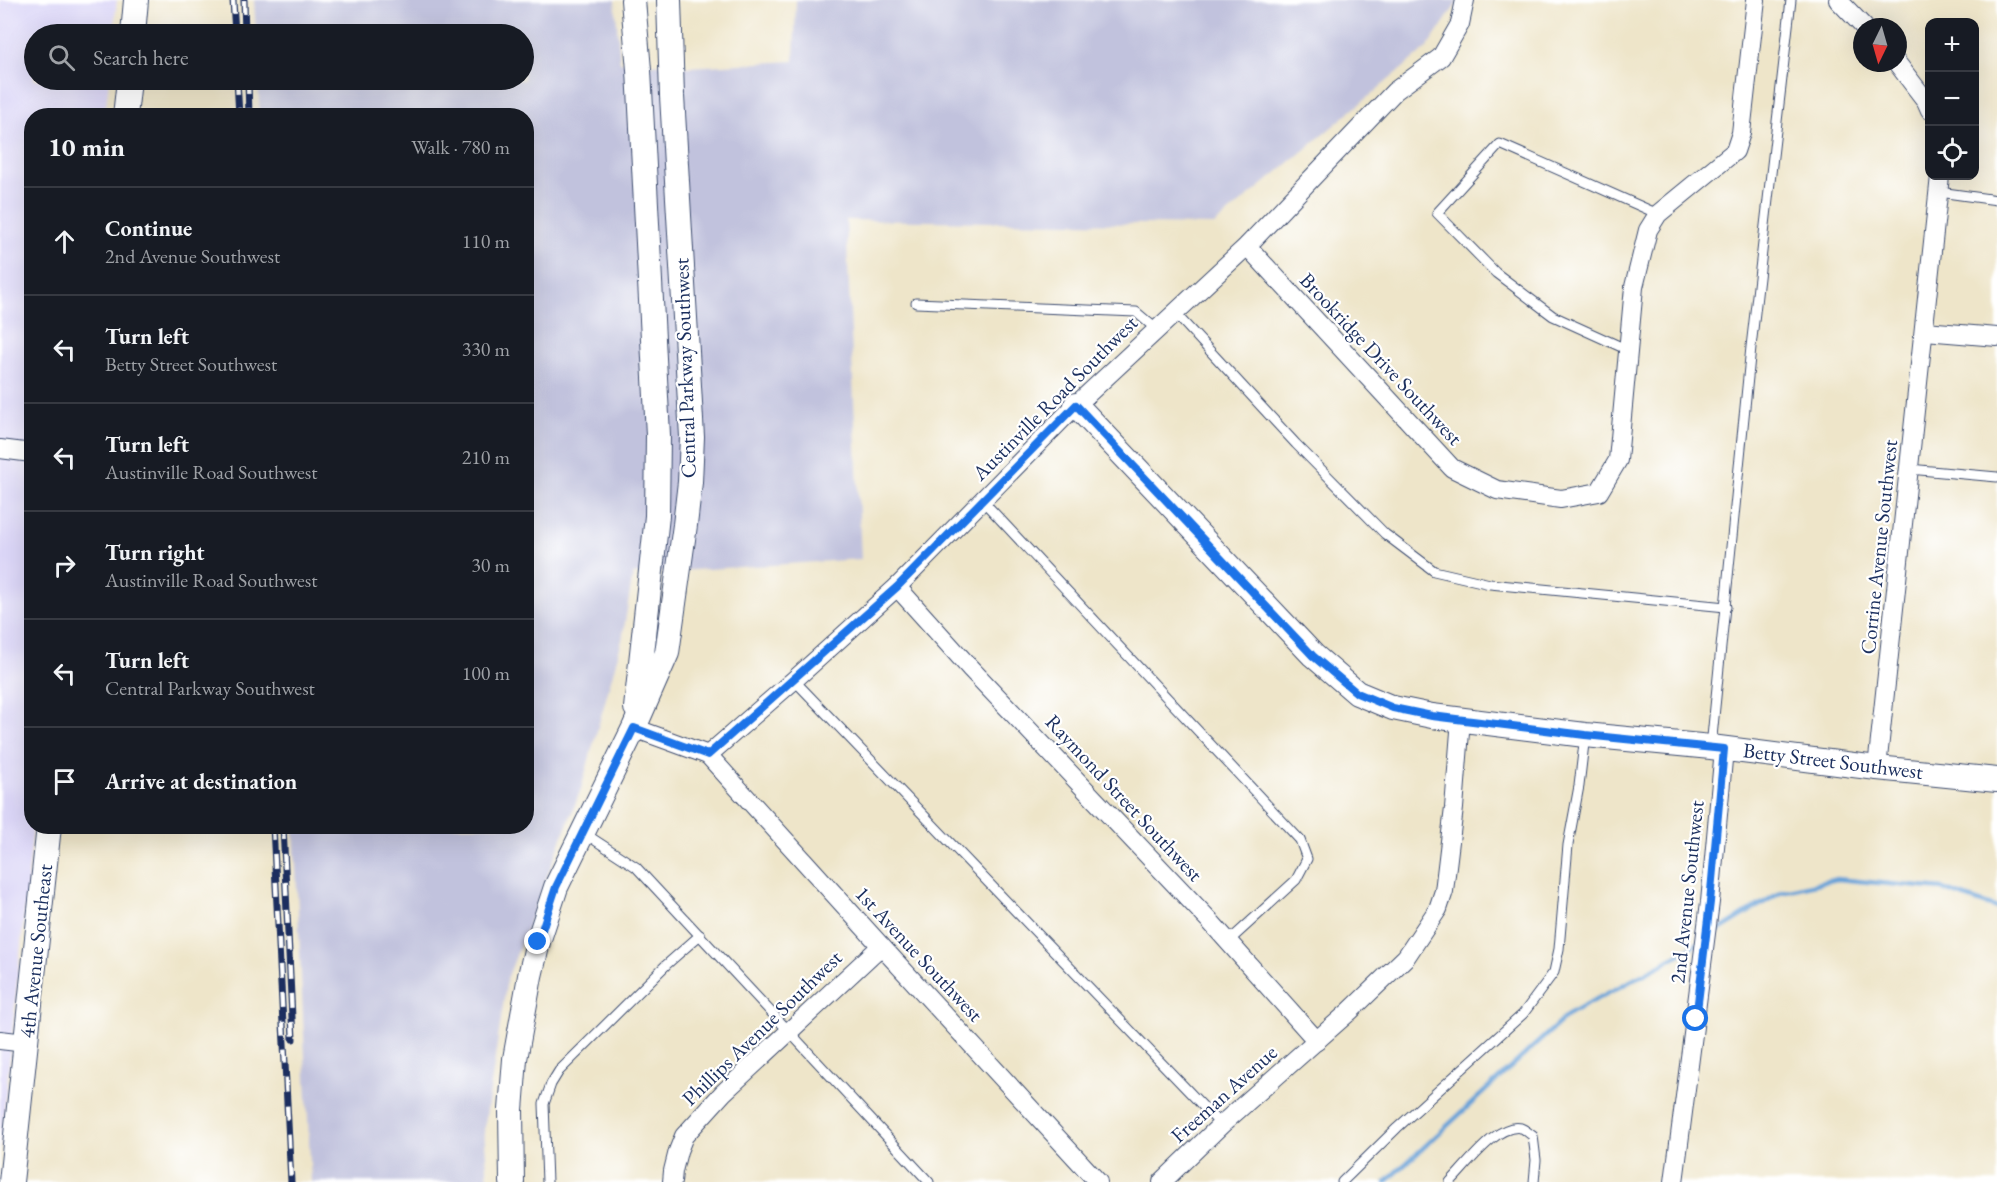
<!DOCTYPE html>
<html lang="en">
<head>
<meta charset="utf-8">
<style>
  :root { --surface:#171b24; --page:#242831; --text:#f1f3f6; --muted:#9ea1a6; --line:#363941 }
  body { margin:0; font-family:"EB Garamond",serif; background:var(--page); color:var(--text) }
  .controls { position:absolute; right:18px; top:18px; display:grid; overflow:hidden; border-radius:12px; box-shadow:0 6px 24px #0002 }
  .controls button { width:54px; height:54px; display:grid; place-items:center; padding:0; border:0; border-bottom:2px solid var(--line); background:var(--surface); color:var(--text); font:30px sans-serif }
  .compass { position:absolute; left:1853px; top:18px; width:54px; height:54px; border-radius:50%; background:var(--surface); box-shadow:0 6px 24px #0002; rotate:185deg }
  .stop { position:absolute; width:18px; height:18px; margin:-14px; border:4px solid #1a73e8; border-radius:50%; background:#fff }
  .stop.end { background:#1a73e8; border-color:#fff; box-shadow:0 2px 6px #0008 }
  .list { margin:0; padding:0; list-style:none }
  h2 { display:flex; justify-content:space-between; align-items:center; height:78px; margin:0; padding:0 24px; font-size:26px }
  h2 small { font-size:20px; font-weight:400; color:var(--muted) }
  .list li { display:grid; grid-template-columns:39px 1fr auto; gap:18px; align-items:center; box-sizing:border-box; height:108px; padding:0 24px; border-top:2px solid var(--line) }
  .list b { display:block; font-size:22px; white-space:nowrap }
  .list p { margin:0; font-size:20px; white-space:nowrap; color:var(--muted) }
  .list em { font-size:20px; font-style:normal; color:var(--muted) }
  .icon { flex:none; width:33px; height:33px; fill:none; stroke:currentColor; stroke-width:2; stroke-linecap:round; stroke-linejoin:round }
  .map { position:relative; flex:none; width:1997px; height:1182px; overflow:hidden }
  .search { position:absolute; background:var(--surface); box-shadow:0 6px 24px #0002; left:24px; top:24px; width:510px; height:66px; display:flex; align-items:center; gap:15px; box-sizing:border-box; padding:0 21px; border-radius:33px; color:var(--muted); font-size:22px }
  .panel { position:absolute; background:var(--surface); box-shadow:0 6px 24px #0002; left:24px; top:108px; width:510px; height:726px; border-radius:24px }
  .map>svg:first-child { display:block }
  .built { fill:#dbd6f7 }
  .industrial { fill:#c1c2dd }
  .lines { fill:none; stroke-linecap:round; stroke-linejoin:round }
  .stream { stroke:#68a2d8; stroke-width:4.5 }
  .lane-casing { stroke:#3b4a6e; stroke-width:11 }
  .street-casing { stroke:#3b4a6e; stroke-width:20 }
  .secondary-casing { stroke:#3b4a6e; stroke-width:26 }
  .lane { stroke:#fff; stroke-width:9 }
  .street { stroke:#fff; stroke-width:18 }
  .secondary { stroke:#fff; stroke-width:24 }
  .rail-casing { stroke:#1b2f5e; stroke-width:7 }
  .rail { stroke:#fff; stroke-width:4.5; stroke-dasharray:14; stroke-linecap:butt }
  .route { stroke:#1a73e8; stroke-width:8 }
  .labels { text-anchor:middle; stroke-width:4.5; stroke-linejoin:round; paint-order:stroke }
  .street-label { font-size:21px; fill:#1b2f5e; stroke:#fff }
</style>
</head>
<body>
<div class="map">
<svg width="1997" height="1182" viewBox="0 0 1997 1182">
  <rect width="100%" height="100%" fill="#fff"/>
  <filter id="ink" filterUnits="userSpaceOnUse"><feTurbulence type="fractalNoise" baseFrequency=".0167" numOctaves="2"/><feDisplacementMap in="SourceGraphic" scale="12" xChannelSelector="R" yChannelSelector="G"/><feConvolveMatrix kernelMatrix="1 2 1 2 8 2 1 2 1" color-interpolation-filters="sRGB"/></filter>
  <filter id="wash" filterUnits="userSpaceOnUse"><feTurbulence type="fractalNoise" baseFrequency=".008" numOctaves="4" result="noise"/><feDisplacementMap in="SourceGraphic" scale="24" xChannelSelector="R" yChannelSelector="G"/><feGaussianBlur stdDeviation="1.35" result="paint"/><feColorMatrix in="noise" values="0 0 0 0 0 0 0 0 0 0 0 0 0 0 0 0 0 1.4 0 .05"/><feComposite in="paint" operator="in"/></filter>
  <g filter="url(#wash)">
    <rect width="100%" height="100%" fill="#eee5c9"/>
    <path class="built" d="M0 0H117L113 34H34V80H109L105 115 32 116V826L33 827 0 1153Z"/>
    <path class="industrial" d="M254 0H615L620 62 689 67 794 61 796 0H1459L1427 48 1214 225 846 220 861 559 633 574 622 640 581 789 507 979 484 1130 488 1182H311L294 827 526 826V116L260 115 258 80H524V34H256Z"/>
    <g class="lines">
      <g class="stream">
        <path d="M1711 935 1781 892 1837 879 1942 889 1997 908"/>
        <path d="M1386 1182 1570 1013 1661 965 1698 943"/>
      </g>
    </g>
  </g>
  <g filter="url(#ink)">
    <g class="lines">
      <defs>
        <g id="lane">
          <path d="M1939 192 1997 200"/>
          <path d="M916 303 1136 312 1156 329"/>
          <path d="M1174 312 1296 444 1385 534 1434 571 1490 584 1726 607"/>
          <path d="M1628 350 1553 316 1496 273 1437 213 1500 144 1658 214"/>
          <path d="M1909 469 1997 477"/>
          <path d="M983 501 1300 840 1307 859 1296 880 1228 942"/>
          <path d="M794 680 1221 1125"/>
          <path d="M1711 747 1751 347 1791 0"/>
          <path d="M584 833 636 867 929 1182"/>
          <path d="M547 1182 544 1104 551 1084 559 1071 666 965 700 935"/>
          <path d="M1342 1182 1397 1128 1523 1014 1554 972 1559 949 1568 845 1579 786 1585 735"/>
          <path d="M1450 1182C1466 1167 1496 1123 1521 1128 1525 1129 1529 1134 1533 1136L1536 1160 1534 1182"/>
        </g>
        <g id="street">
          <path d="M1838 0 1864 27"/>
          <path d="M1897 63 1926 101 1930 110"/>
          <path d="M1247 246 1452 468 1497 490 1561 499 1599 492 1618 460 1634 287 1648 230 1658 214 1735 151 1741 133 1756 0"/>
          <path d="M1925 331 1997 337"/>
          <path d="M0 449 32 453"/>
          <path d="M897 587 970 668 1208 919 1317 1041"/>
          <path d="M634 728 708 755 881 946 1098 1182"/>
          <path d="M708 755 794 680 897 587 1076 405 1247 246 1395 91 1441 57 1460 24 1465 0"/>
          <path d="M1877 768 1940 176"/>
          <path d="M0 1040 26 1043"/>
          <path d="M672 1182 673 1171 678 1151 684 1136 723 1093 881 946"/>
          <path d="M1162 1182 1221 1125 1350 1011 1406 957 1438 909 1444 891 1454 808 1461 719"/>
          <path d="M1674 1182 1710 902 1724 749"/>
        </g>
        <g id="secondary">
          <path d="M633 0 639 70 658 435 657 516 636 708"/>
          <path d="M133 34 136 0"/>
          <path d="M125 116 129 80"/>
          <path d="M1076 405 1313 655 1357 693 1393 708 1432 716 1585 735 1711 747 1877 768 1997 780"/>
          <path d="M11 1182 49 826"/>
          <path d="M512 1182 511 1110 515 1059 530 976 538 942 556 887 634 728 667 653 685 525 690 482 692 437 672 96 669 0"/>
        </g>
      </defs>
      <use href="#lane" class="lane-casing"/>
      <use href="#street" class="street-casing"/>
      <use href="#secondary" class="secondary-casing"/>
      <use href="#lane" class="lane"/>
      <use href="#street" class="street"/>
      <use href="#secondary" class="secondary"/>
      <defs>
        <g id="rail">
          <path d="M233 0 235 34"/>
          <path d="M244 0 245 34"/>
          <path d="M237 80 239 116"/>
          <path d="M248 80 249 116"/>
          <path d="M273 826 291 1182"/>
          <path d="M283 826 293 1039"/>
        </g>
      </defs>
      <use href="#rail" class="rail-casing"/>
      <use href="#rail" class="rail"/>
    </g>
  </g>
  <g class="lines" filter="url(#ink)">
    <path class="route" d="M538 942 556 887 634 728 708 755 897 587 1076 405 1313 656 1357 693 1393 708 1432 716 1585 735 1724 749 1710 902 1696 1019"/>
  </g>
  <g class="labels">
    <g class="street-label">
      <text transform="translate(1381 359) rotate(47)" y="7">Brookridge Drive Southwest</text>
      <text transform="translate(685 368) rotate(-92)" y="7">Central Parkway Southwest</text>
      <text transform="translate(1055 398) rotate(-45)" y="7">Austinville Road Southwest</text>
      <text transform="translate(1879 547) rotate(-84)" y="7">Corrine Avenue Southwest</text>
      <text transform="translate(1833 761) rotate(7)" y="7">Betty Street Southwest</text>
      <text transform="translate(1124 798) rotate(47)" y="7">Raymond Street Southwest</text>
      <text transform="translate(1687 892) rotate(-84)" y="7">2nd Avenue Southwest</text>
      <text transform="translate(36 951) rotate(-84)" y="7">4th Avenue Southeast</text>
      <text transform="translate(919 954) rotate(47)" y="7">1st Avenue Southwest</text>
      <text transform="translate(762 1028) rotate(-44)" y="7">Phillips Avenue Southwest</text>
      <text transform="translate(1224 1094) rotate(-42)" y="7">Freeman Avenue</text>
    </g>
  </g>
</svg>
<div class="controls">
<button>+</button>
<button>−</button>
<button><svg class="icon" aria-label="locate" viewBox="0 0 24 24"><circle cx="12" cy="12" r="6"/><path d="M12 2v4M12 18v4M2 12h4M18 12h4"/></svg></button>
</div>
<svg class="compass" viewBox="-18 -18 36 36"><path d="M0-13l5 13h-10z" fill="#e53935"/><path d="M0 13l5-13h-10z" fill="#9ea1a6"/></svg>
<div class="stop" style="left:1696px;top:1019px"></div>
<div class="stop end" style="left:538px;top:942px"></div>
<div class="search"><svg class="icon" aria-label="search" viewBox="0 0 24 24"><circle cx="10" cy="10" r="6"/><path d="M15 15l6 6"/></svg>Search here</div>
<section class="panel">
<h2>10 min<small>Walk · 780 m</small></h2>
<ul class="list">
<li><svg class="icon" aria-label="ahead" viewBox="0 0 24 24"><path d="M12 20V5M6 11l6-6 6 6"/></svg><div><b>Continue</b><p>2nd Avenue Southwest</p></div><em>110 m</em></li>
<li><svg class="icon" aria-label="left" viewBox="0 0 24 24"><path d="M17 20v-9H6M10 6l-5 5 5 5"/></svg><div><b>Turn left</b><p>Betty Street Southwest</p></div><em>330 m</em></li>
<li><svg class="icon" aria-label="left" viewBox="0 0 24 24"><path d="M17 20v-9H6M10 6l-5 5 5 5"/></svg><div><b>Turn left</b><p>Austinville Road Southwest</p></div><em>210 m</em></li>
<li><svg class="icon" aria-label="right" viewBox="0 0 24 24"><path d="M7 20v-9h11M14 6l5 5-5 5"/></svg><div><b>Turn right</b><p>Austinville Road Southwest</p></div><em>30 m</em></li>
<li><svg class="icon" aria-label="left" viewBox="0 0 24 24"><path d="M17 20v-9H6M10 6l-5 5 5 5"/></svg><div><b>Turn left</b><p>Central Parkway Southwest</p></div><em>100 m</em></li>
<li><svg class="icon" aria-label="arrive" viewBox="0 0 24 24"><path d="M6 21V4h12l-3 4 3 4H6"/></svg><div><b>Arrive at destination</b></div></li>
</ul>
</section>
</div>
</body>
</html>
